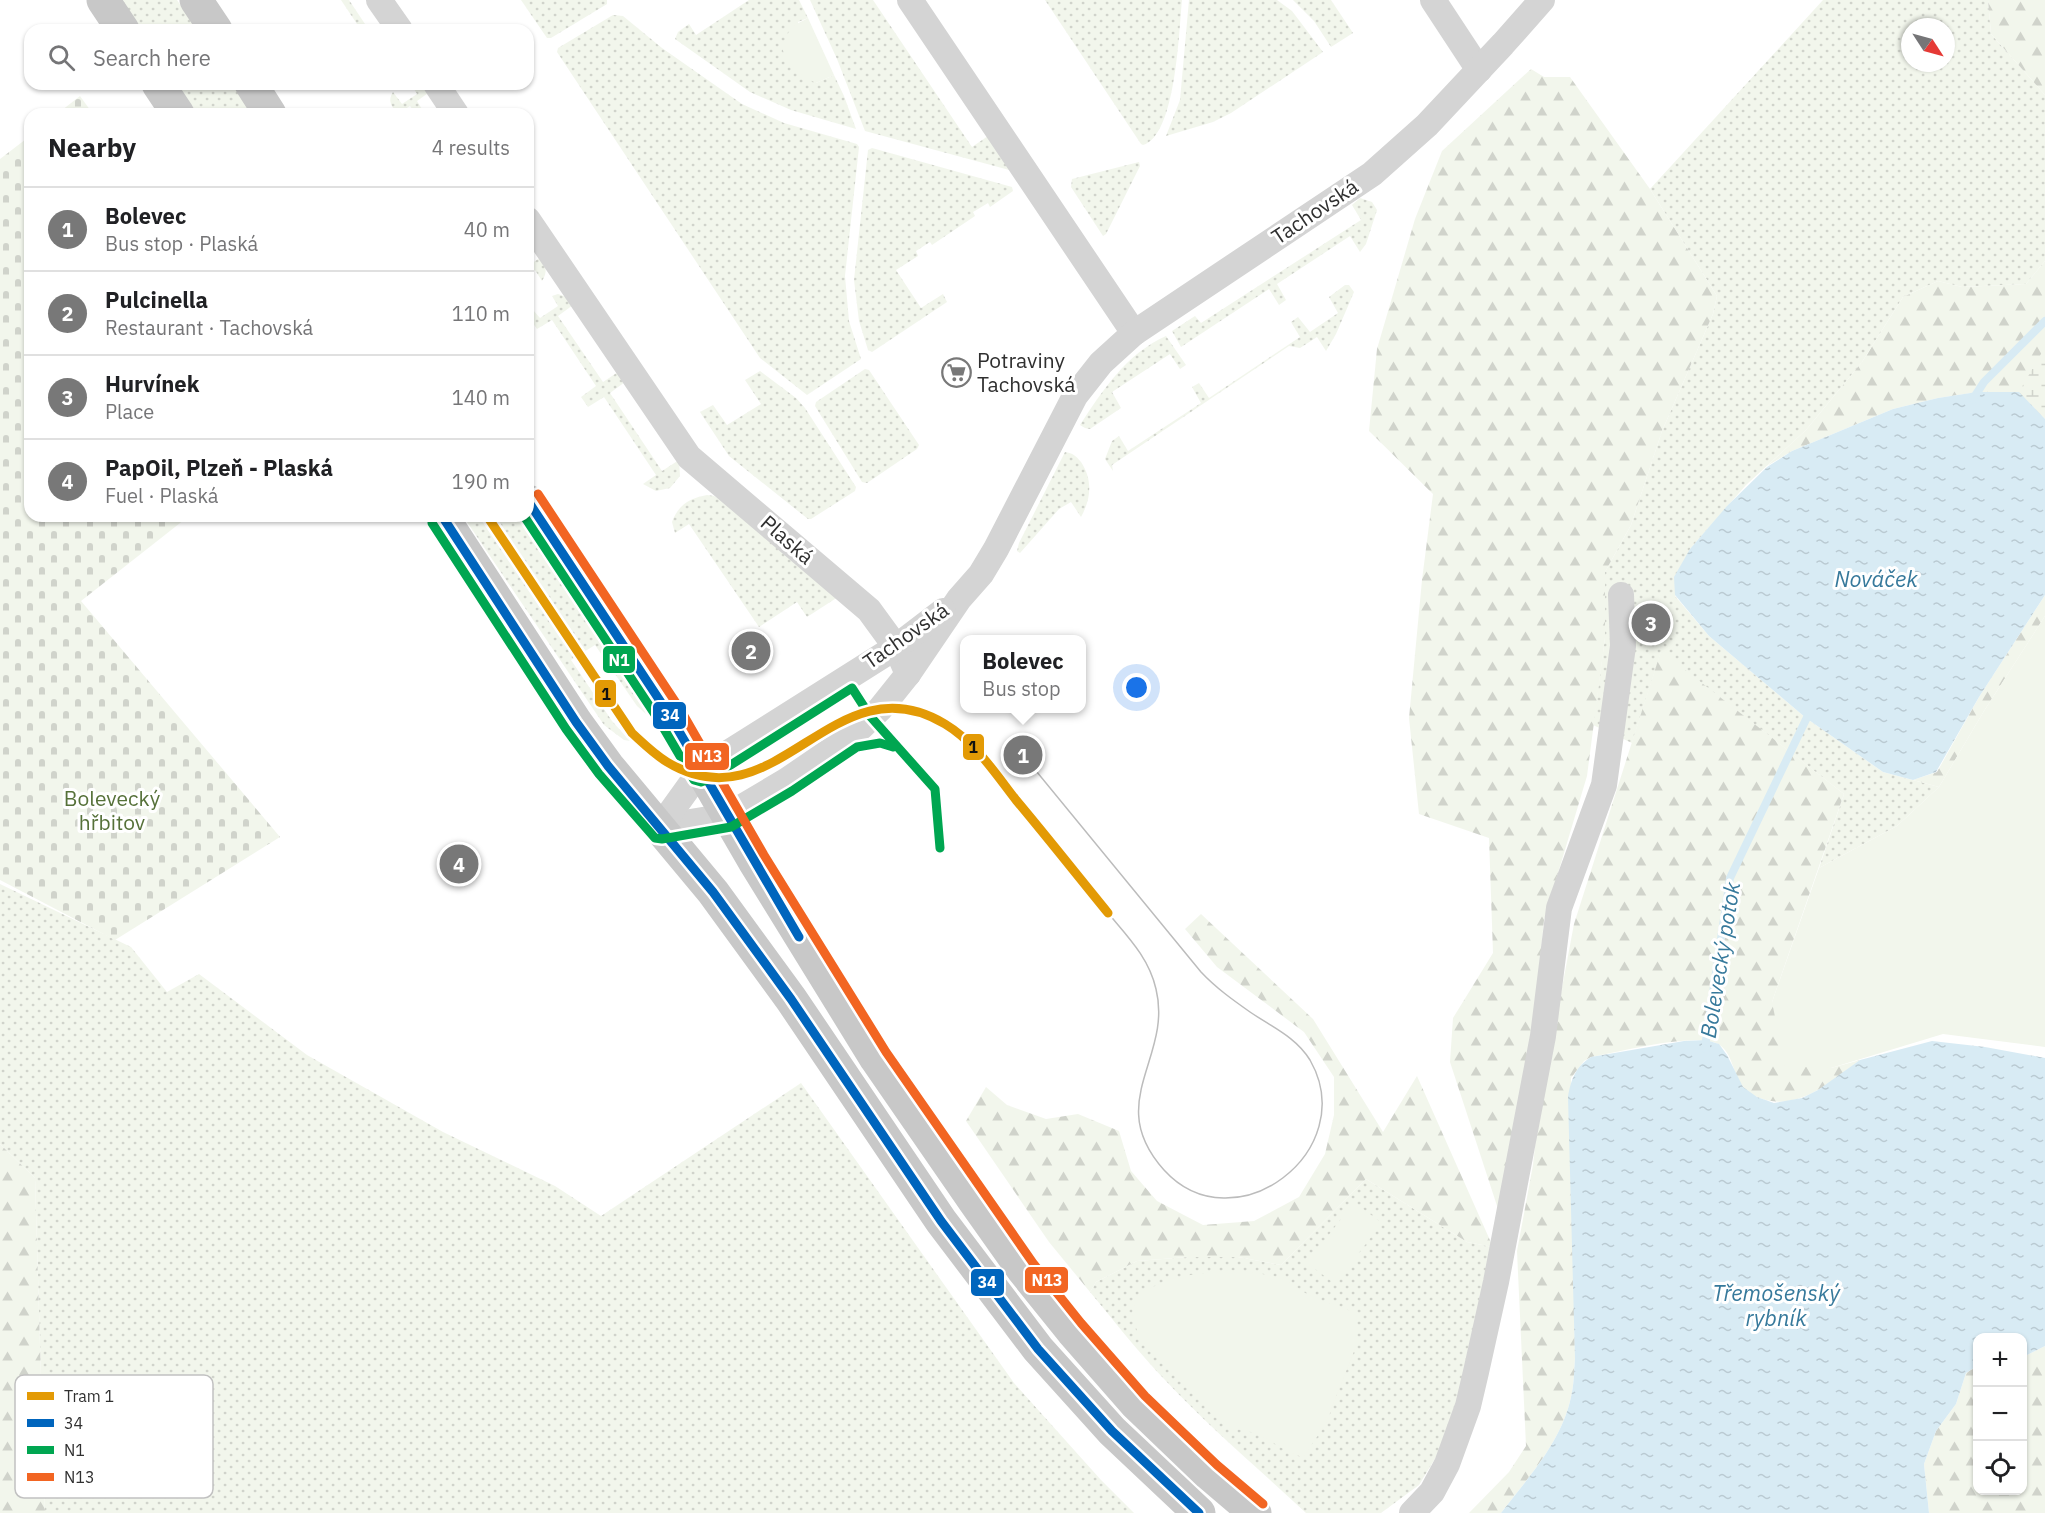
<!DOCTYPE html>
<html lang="en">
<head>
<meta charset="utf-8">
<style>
  :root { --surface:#fff; --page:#f6f6f6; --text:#202124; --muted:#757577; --line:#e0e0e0; --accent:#787878 }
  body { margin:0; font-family:"IBM Plex Sans",sans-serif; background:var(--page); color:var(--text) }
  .controls { position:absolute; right:18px; bottom:18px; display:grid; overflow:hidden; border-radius:12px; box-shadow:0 2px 4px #0004 }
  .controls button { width:54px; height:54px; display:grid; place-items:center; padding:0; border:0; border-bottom:2px solid var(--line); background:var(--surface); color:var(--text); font:30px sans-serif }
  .compass { position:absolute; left:1901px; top:18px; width:54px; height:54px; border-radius:50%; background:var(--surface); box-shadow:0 2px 4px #0004; rotate:126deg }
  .you { position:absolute; left:1137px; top:688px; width:21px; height:21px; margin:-15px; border:4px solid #fff; border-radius:50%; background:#1a73e8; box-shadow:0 0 0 9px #1a73e833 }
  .badge { display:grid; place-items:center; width:39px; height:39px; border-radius:50%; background:var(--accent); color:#fff; font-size:20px; font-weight:700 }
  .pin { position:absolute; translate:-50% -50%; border:3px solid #fff; box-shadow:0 2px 6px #0006 }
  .popup { position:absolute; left:960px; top:635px; width:126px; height:78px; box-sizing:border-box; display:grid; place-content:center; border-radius:12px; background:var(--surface); filter:drop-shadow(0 2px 4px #0005); font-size:20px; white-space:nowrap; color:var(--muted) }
  .popup b { font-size:22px; color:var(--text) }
  .popup::after { content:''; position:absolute; left:50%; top:100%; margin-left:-12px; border:12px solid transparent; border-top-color:var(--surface) }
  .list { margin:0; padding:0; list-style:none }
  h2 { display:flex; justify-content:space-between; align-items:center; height:78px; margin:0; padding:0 24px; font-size:26px }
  h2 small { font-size:20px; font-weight:400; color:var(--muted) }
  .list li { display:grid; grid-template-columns:39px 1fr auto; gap:18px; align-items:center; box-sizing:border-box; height:84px; padding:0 24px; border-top:2px solid var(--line) }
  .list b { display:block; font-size:22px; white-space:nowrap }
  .list p { margin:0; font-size:20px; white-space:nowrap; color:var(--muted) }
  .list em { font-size:20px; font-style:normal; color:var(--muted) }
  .icon { flex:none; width:33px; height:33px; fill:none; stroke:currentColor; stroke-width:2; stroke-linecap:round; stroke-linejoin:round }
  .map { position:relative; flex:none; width:2045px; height:1513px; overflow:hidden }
  .search { position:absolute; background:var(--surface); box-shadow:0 2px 4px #0004; left:24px; top:24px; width:510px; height:66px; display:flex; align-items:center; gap:15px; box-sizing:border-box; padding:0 21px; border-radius:18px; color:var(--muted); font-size:22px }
  .panel { position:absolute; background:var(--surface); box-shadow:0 2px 4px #0004; left:24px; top:108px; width:510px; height:414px; border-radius:18px }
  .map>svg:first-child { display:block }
  .grass { fill:url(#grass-dots); fill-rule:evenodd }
  .forest { fill:url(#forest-firs) }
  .wetland { fill:url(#wetland-marsh) }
  .cemetery { fill:url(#cemetery-stones) }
  .green { fill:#f2f6ec }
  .water { fill:url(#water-ripples) }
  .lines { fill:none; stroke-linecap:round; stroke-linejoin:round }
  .stream { stroke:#d8ebf4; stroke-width:8 }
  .minor { stroke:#d4d4d4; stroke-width:26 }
  .major { stroke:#c8c8c8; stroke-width:33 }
  .tram { stroke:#bcbcbc; stroke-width:1.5 }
  .bus-1-casing { stroke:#fff; stroke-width:14 }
  .bus-2-casing { stroke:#fff; stroke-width:14 }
  .bus-3-casing { stroke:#fff; stroke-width:14 }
  .bus-1 { stroke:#0065bd; stroke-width:9 }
  .bus-2 { stroke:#00a651; stroke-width:9 }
  .bus-3 { stroke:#f26522; stroke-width:9 }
  .tram-1-casing { stroke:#fff; stroke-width:14 }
  .tram-1 { stroke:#e39a05; stroke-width:9 }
  .labels { text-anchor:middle; stroke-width:6; stroke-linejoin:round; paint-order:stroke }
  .street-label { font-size:21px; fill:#303030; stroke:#fff }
  .poi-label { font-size:21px; fill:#303030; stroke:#fff; text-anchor:start }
  .park-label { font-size:21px; fill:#567139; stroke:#fff }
  .water-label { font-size:22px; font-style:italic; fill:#36799b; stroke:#fff }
  .key { fill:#fff; stroke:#c1c1c1; stroke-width:1.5 }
  .key-label { font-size:16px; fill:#303030 }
  .line-badge { stroke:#fff; stroke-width:2 }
  .badge-label { font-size:16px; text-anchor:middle; font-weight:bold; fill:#fff }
  .pale-badge-label { font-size:16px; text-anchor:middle; font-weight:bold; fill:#111 }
</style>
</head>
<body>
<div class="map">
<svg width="2045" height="1513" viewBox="0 0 2045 1513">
  <defs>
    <pattern id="grass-dots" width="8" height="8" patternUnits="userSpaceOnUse" patternTransform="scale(1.5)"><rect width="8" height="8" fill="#f2f6ec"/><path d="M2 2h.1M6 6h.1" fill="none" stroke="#d0d3cb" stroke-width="1.8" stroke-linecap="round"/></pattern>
    <pattern id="forest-firs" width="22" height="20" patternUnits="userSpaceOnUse" patternTransform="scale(1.5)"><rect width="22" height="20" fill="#f2f6ec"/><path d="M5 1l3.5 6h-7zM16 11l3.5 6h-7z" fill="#d0d3cb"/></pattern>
    <pattern id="wetland-marsh" width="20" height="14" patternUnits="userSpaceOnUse" patternTransform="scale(1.5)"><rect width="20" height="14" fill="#f2f6ec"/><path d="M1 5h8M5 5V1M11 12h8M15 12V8" fill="none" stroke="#d0d3cb"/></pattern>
    <pattern id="cemetery-stones" width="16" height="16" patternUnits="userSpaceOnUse" patternTransform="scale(1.5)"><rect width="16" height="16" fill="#f2f6ec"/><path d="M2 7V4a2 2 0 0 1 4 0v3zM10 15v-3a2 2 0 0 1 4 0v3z" fill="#d0d3cb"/></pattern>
    <pattern id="water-ripples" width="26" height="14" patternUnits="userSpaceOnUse" patternTransform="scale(1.5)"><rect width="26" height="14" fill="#d8ebf4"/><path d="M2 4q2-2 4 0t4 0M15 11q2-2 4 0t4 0" fill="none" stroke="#bacad2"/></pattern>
  </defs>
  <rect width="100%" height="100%" fill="#fff"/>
  <g class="grass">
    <path d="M118 0H177L197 30H138Z"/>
    <path d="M341 0H349L369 30H361Z"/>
    <path d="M521 0H607V4L551 38H547Z"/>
    <path d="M749 0H799L808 18 798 22 816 83 834 75 844 96 856 129 791 110 750 92 675 39 678 32 689 24 696 35Z"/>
    <path d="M810 0H873L972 147 988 136 1013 171 865 131 837 59Z"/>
    <path d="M1045 0H1182C1179 30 1176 136 1143 145L1141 144Z"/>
    <path d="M1189 0H1277L1292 11 1323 52 1231 113 1213 122 1166 136 1180 100Z"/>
    <path d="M1293 0H1331L1353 33 1331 47 1314 21Z"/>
    <path d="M1823 0H1988L1991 34 2045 95V261L2026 284 1962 287 1938 281 1903 297 1862 362 1806 430 1746 485 1690 549 1675 596 1709 636 1806 718 1883 772 1939 787 1897 826 1819 868 1844 794 1661 652 1632 743 1593 725 1605 638V572L1631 525 1662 431 1713 314 1717 296 1650 189ZM1910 27H1946V63H1910Z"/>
    <path d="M613 15 623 16 662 48 742 104 784 123 857 144 859 147 845 276 849 321 861 359 807 395 760 358 557 52 558 48Z"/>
    <path d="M174 84H233L252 114H194Z"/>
    <path d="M411 84H426L431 91 417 101 425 114H416L410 106 397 114C392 106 387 101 393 92L402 104 417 94Z"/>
    <path d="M872 148 1012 187 1013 191 990 207 988 203 973 212 975 216 932 245 930 242 916 251 918 256 896 270 921 308 943 294 947 302 872 352 868 350 859 321 854 280 868 150Z"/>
    <path d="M1139 162 1140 166 1106 234 1103 236 1071 187 1072 179Z"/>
    <path d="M1360 198 1372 202 1377 210 1366 244 1360 252 1350 236 1277 284 1286 300 1279 305 1269 289 1181 347 1172 331 1195 316 1201 323 1361 220 1352 205Z"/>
    <path d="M541 257C546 266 548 272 542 281L535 270 528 275V266Z"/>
    <path d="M1345 285H1349L1354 292 1336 334 1326 351 1317 337 1300 348 1289 346 1112 465 1113 471 1105 459 1112 441 1119 436 1128 451 1201 403 1192 387 1199 383 1209 398 1300 337 1291 322 1298 317 1310 332 1338 313 1329 297Z"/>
    <path d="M558 294 569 298 573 305 558 316 603 382 618 372 625 382 610 393 662 471 679 460 680 476 670 488 656 491 643 484 656 475 604 397 588 407 581 397 596 386 552 320 537 329C532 322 530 319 533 310L540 318 558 306 552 296Z"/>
    <path d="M1166 336 1186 365 1180 369 1170 354 1112 392 1121 408 1090 429 1085 428 1080 425C1103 390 1126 354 1166 336Z"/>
    <path d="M865 369 869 370 919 445 917 449 867 483 862 482 815 406 816 402Z"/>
    <path d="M760 371 796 398 805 408 856 487 855 491 811 519H808L729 456 700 412 713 405 727 425 761 404 745 380Z"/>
    <path d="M1065 452C1073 453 1076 456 1081 462 1093 480 1091 499 1081 517L1071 502 1059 509 1020 553 1017 551 1019 543Z"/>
    <path d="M707 495 714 496 730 505 838 597 807 617 797 602 759 627 689 524 675 533 672 522C678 505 690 498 707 495Z"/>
    <path d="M463 516H518L641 701 646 714 637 706 595 645 571 660 612 721 630 741 624 740 604 725Z"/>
    <path d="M0 884 131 947 167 992 199 974 307 1055 443 1132 555 1186 601 1216 801 1083 1014 1383 1101 1480 1134 1513H45L35 1178 0 1144Z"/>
    <path d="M1366 1179 1467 1242 1493 1247 1450 1434 1419 1485 1381 1513H1306C1259 1469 1209 1427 1165 1380 1139 1353 1115 1322 1090 1292L1096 1282 1137 1261 1188 1257H1238L1281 1265Z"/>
  </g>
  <g class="forest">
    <path d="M1988 0H2045V95L1991 34Z"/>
    <path d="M1531 69 1544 77H1570L1650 189 1717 296 1713 314 1662 431 1631 525 1605 572V638L1587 776 1544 920 1534 1022 1500 1215 1450 1062 1453 1018 1493 953 1489 838 1419 814 1409 718 1422 580 1433 494 1369 431 1377 349 1415 219 1442 151Z"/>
    <path d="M2045 261V419L2018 392H1978L1938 398 1893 409 1792 451 1767 466 1806 430 1862 362 1903 297 1938 281 1962 287 2026 284Z"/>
    <path d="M2045 595V616L1984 711 1939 787 1913 780 1937 772 1979 697Z"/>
    <path d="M1661 651 1844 794 1772 1002 1831 1068 1860 1060C1833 1080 1799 1111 1763 1099 1756 1097 1748 1093 1743 1087 1733 1076 1733 1052 1718 1044 1695 1032 1619 1052 1591 1057L1584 1061 1571 1078 1575 1359C1574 1372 1574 1385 1571 1397 1562 1441 1528 1478 1501 1513H1469L1509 1472 1526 1446 1517 1251 1533 1165 1539 1110 1574 924Z"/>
    <path d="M1201 914 1313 1019 1383 1132 1417 1076 1493 1247 1467 1242 1366 1179 1281 1265 1238 1257H1188L1137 1261 1096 1282 1090 1292 1049 1242 966 1121 986 1087 1007 1105 1046 1119 1078 1114 1119 1131 1131 1171 1157 1201 1203 1225 1254 1221 1299 1197 1325 1154 1334 1115V1077L1304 1032 1217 967 1185 929Z"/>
    <path d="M0 1144 35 1178 45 1513H0Z"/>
    <path d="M2045 1346V1513H1929L1924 1464 1936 1431 1956 1404 1966 1373 1977 1366 1978 1490H2022L2023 1357Z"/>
  </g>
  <path class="wetland" d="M2045 347V419L2019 392Z"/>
  <g class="cemetery">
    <path d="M80 96 93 114H57Z"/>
    <path d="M30 136V516H189L81 601 280 837 115 940 0 880V159Z"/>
  </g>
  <g class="green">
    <path d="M808 18 834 75 816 83C800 75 785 65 782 46L791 27Z"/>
    <path d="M2045 616V1047L1943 1034 1831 1068 1785 1066 1772 1002 1819 868 1897 826 1939 787 1984 711Z"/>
    <path d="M1354 1202 1382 1223 1335 1284 1307 1263Z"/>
    <path d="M1228 1270C1245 1272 1263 1273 1280 1278 1293 1283 1304 1294 1317 1299 1331 1305 1344 1305 1356 1315L1357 1322 1355 1349 1331 1409 1328 1421 1303 1457C1285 1453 1271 1439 1254 1433 1243 1429 1233 1430 1223 1423 1212 1416 1203 1404 1194 1394 1173 1373 1142 1350 1133 1320 1131 1313 1133 1305 1138 1299 1160 1274 1198 1275 1228 1270Z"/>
  </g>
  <g class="water">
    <path d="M1977 392H2019L2045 419V595L1979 697 1936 772 1913 780 1883 772 1806 718 1709 636 1675 595 1674 577 1690 549 1727 506 1767 467 1792 451 1893 409 1938 398Z"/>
    <path d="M1706 1040 1719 1044 1727 1055 1743 1087 1757 1097 1774 1103 1802 1098 1818 1090 1860 1060 1932 1041 1985 1047 2045 1058V1346L2023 1357 2022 1338H1978L1977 1366 1966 1373 1956 1404 1936 1431 1924 1464 1929 1513H1501C1528 1478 1562 1441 1571 1397 1574 1385 1574 1372 1575 1359L1568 1097C1571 1080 1575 1067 1591 1057L1684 1041Z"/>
  </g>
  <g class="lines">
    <g class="stream">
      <path d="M1973 399 1984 382 2045 321"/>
      <path d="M1706 1049V1040L1730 878 1811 709"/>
    </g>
    <g class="minor">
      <path d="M379 0 400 30"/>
      <path d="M910 0 1134 333"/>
      <path d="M1433 0 1479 70"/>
      <path d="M436 84 456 114"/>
      <path d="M528 220 689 457 869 610 896 647 908 674"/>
      <path d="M660 827 727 816 786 781 852 736 880 709 908 674 959 599 981 574 996 549 1075 396 1101 363 1134 333 1372 174 1427 125 1503 44 1542 0"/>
      <path d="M660 827 701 770 896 647 943 611"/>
      <path d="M1412 1513 1432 1492 1447 1464 1468 1406 1476 1372 1496 1282 1543 1036 1559 908 1604 785 1623 646 1621 595"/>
    </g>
    <g class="major">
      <path d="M103 0 123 30"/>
      <path d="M196 0 216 30"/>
      <path d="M158 84 178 114"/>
      <path d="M251 84 270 114"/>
      <path d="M528 501 670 716 754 861 876 1059 974 1201 1023 1270 1072 1331 1136 1404 1209 1474 1255 1513"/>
      <path d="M442 516 576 722 608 766 713 892 791 999 941 1221 1038 1349 1112 1431 1199 1513"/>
    </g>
    <path class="tram" d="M1023 755 1201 972C1216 988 1233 1000 1250 1012 1272 1027 1296 1037 1310 1060 1362 1151 1234 1247 1164 1170 1103 1102 1173 1058 1156 989 1149 958 1128 937 1108 913"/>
    <defs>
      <g id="bus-1">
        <path d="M528 501 670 716 799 937"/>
        <path d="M442 516 576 722 608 766 713 892 791 999 941 1221 1038 1349 1112 1431 1199 1513"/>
      </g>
      <g id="bus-2">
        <path d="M524 516 660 722 694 780 701 782 707 780 852 688 870 716 935 789 940 848"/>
        <path d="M432 523 566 729 599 774 655 838 662 839 731 827 792 791 857 747 880 743 893 747"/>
      </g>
      <path id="bus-3" d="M538 494 680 709 764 855 886 1052 1033 1263 1081 1323 1145 1396 1217 1465 1263 1504"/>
    </defs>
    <use href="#bus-1" class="bus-1-casing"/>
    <use href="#bus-2" class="bus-2-casing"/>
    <use href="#bus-3" class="bus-3-casing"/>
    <use href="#bus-1" class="bus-1"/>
    <use href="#bus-2" class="bus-2"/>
    <use href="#bus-3" class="bus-3"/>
    <defs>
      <path id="tram-1" d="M487 516 632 733C643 743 654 754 667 762 777 829 833 657 945 724 975 742 995 773 1016 800 1047 837 1077 875 1108 913"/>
    </defs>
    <use href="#tram-1" class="tram-1-casing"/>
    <use href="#tram-1" class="tram-1"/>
  </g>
  <defs>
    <symbol id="supermarket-ring" viewBox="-11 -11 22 22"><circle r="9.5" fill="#fff" stroke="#787878" stroke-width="1.5"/><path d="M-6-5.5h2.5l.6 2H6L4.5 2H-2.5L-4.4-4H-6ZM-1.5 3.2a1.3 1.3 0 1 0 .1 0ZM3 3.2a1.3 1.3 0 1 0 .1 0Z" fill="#787878"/></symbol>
  </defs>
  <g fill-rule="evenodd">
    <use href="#supermarket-ring" x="940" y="356" width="33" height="33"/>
  </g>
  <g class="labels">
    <g class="street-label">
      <text transform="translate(1315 212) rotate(-34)" y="7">Tachovská</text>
      <text transform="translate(787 540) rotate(41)" y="7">Plaská</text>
      <text transform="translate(906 636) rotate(-35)" y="7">Tachovská</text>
    </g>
    <g class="poi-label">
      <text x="977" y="368">Potraviny<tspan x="977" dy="24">Tachovská</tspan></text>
    </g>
    <g class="park-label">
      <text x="112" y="806">Bolevecký<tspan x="112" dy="24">hřbitov</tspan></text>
    </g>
    <g class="water-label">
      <text x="1876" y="587">Nováček</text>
      <text transform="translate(1720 960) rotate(-81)" y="8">Bolevecký potok</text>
      <text x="1776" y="1301">Třemošenský<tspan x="1776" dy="25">rybník</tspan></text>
    </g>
  </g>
  <rect x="15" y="1375" width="198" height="123" rx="9" class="key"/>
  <rect x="27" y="1392" width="27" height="8" fill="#e39a05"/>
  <rect x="27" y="1419" width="27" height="8" fill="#0065bd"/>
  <rect x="27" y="1446" width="27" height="8" fill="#00a651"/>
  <rect x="27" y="1473" width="27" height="8" fill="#f26522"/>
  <g class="key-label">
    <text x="64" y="1402">Tram 1</text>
    <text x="64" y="1429">34</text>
    <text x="64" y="1456">N1</text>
    <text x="64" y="1483">N13</text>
  </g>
  <g class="line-badge">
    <rect x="602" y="645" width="34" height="29" rx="6" fill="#00a651"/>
    <rect x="594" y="679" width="23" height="29" rx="6" fill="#e39a05"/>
    <rect x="652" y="701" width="35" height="29" rx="6" fill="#0065bd"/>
    <rect x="962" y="733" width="23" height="28" rx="6" fill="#e39a05"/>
    <rect x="684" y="742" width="46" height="29" rx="6" fill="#f26522"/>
    <rect x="1024" y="1266" width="45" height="28" rx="6" fill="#f26522"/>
    <rect x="970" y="1268" width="35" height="29" rx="6" fill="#0065bd"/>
  </g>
  <g class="badge-label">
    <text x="619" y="666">N1</text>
    <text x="670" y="721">34</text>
    <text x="707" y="762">N13</text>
    <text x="1047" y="1286">N13</text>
    <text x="987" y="1288">34</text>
  </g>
  <g class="pale-badge-label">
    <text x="606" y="700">1</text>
    <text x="973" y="753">1</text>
  </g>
</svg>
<div class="controls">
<button>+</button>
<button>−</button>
<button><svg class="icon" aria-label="locate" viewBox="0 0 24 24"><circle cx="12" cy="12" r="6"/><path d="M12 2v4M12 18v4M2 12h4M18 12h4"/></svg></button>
</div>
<svg class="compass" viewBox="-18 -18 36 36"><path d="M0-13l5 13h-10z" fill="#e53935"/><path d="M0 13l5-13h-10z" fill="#757577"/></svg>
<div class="you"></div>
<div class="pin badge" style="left:1023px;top:755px">1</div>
<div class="popup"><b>Bolevec</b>Bus stop</div>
<div class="pin badge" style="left:751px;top:651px">2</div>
<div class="pin badge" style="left:1651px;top:623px">3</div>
<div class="pin badge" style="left:459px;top:864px">4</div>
<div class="search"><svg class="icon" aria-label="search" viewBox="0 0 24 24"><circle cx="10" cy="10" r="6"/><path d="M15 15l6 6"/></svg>Search here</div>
<section class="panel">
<h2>Nearby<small>4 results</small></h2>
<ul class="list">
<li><span class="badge">1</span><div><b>Bolevec</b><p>Bus stop · Plaská</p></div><em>40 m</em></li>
<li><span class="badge">2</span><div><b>Pulcinella</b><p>Restaurant · Tachovská</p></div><em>110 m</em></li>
<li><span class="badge">3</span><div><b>Hurvínek</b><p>Place</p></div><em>140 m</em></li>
<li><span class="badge">4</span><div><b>PapOil, Plzeň - Plaská</b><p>Fuel · Plaská</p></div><em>190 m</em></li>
</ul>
</section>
</div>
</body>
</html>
